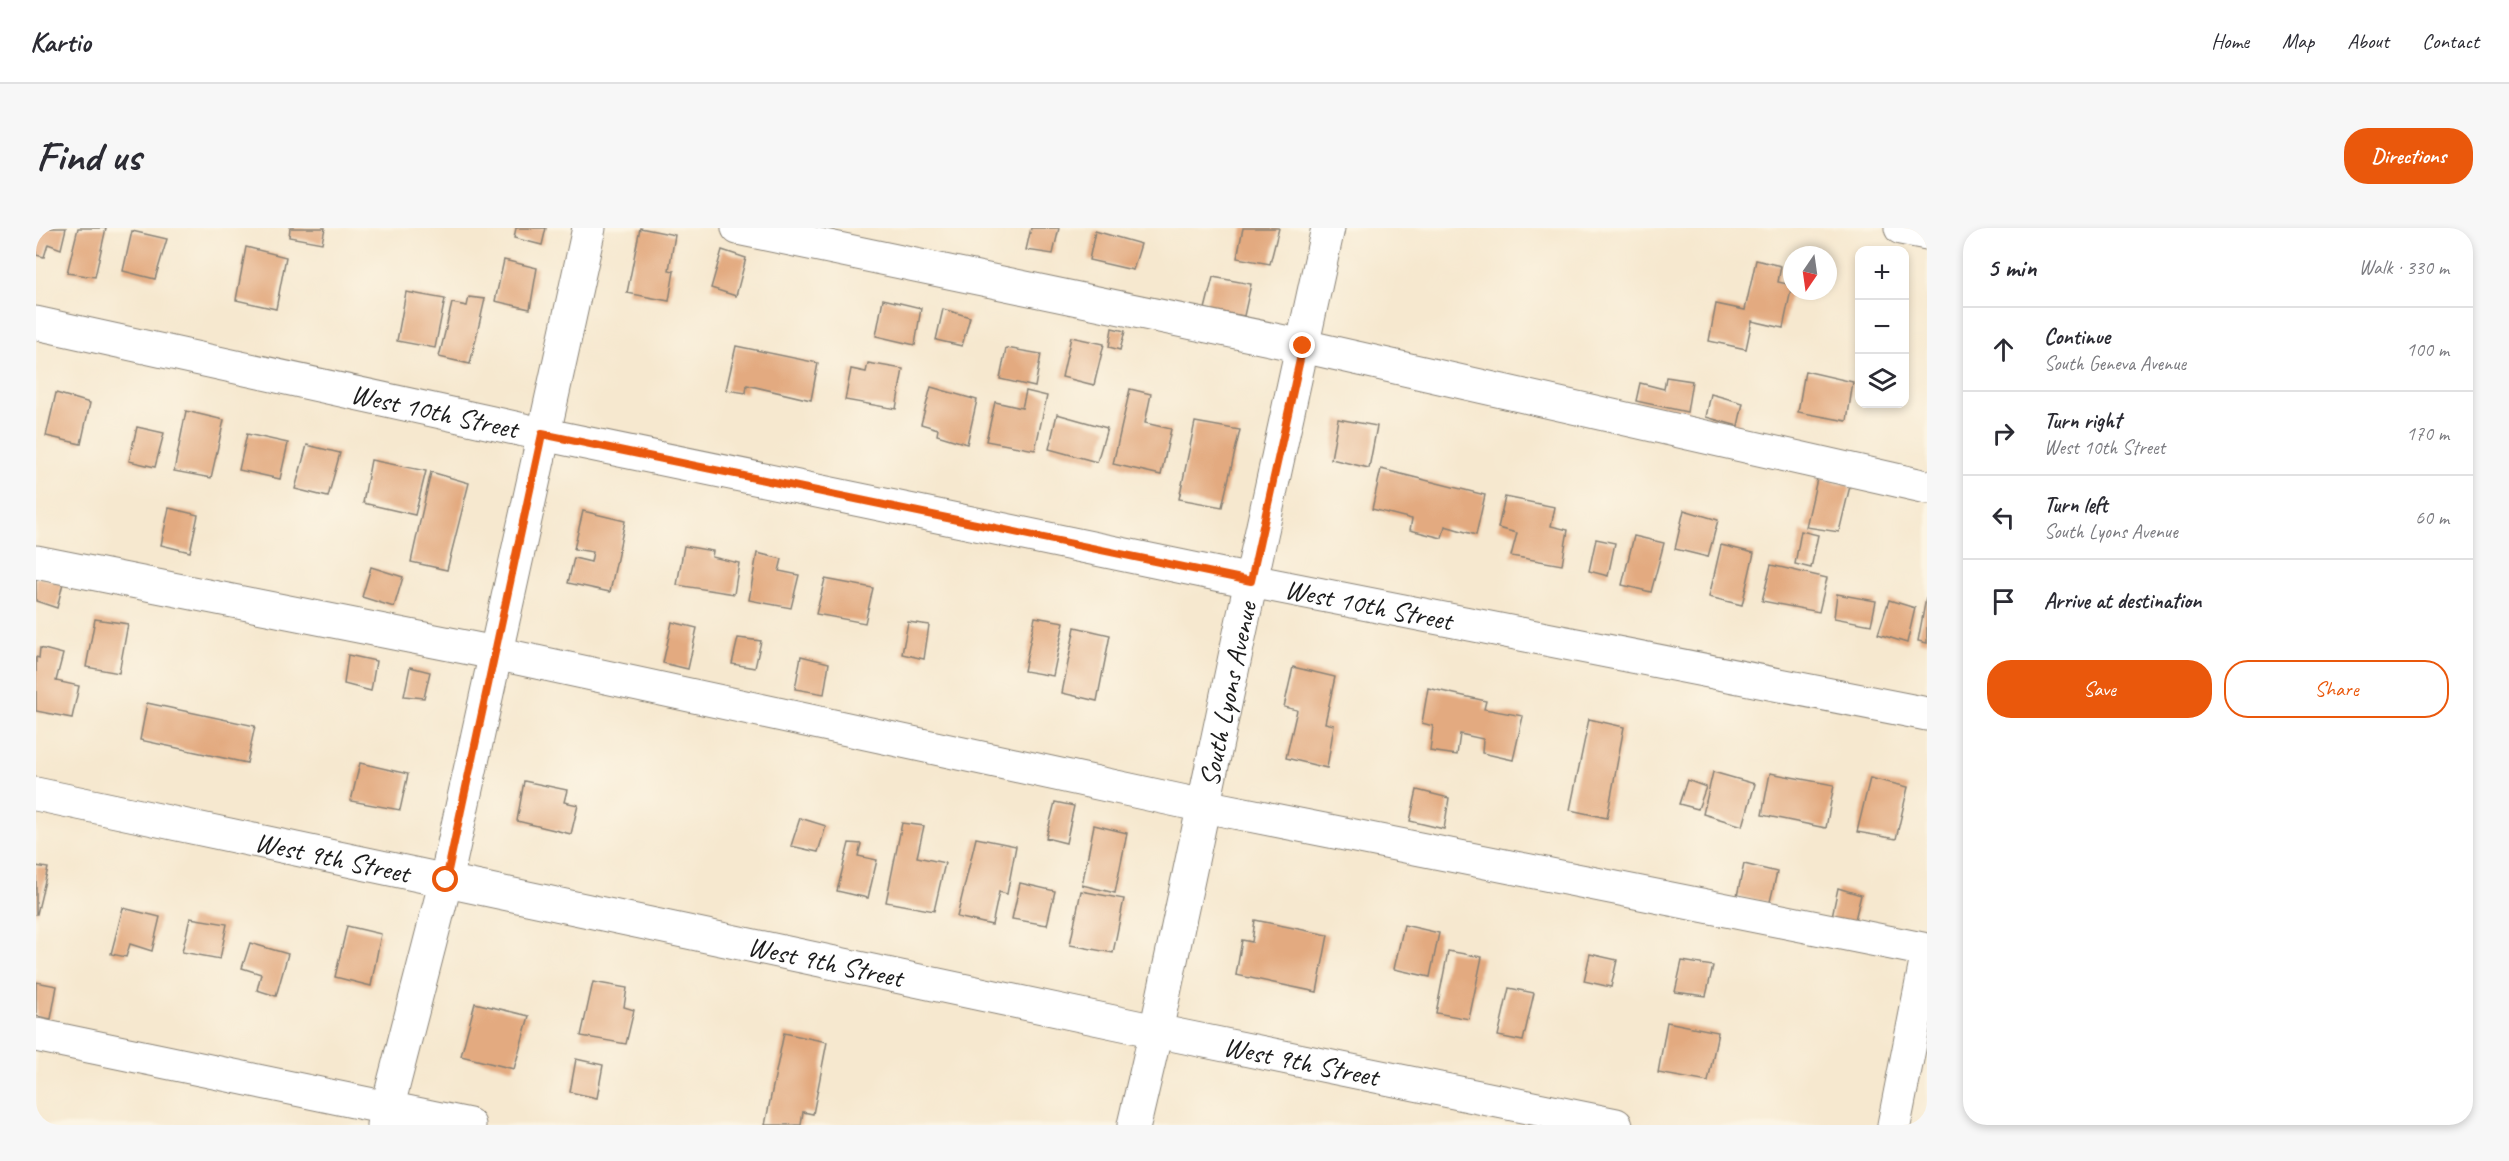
<!DOCTYPE html>
<html lang="en">
<head>
<meta charset="utf-8">
<style>
  :root { --surface:#fff; --page:#f7f7f7; --text:#2b2b33; --muted:#7c7c81; --line:#e1e1e2; --accent:#ea580c }
  body { margin:0; font-family:Caveat,sans-serif; background:var(--page); color:var(--text) }
  .controls { position:absolute; right:18px; top:18px; display:grid; overflow:hidden; border-radius:12px; box-shadow:0 3px 9px #0003 }
  .controls button { width:54px; height:54px; display:grid; place-items:center; padding:0; border:0; border-bottom:2px solid var(--line); background:var(--surface); color:var(--text); font:30px sans-serif }
  .compass { position:absolute; left:1747px; top:18px; width:54px; height:54px; border-radius:50%; background:var(--surface); box-shadow:0 3px 9px #0003; rotate:193deg }
  .stop { position:absolute; width:18px; height:18px; margin:-14px; border:4px solid #ea580c; border-radius:50%; background:#fff }
  .stop.end { background:#ea580c; border-color:#fff; box-shadow:0 2px 6px #0008 }
  .list { margin:0; padding:0; list-style:none }
  h2 { display:flex; justify-content:space-between; align-items:center; height:78px; margin:0; padding:0 24px; font-size:26px }
  h2 small { font-size:20px; font-weight:400; color:var(--muted) }
  .list li { display:grid; grid-template-columns:39px 1fr auto; gap:18px; align-items:center; box-sizing:border-box; height:84px; padding:0 24px; border-top:2px solid var(--line) }
  .list b { display:block; font-size:22px; white-space:nowrap }
  .list p { margin:0; font-size:20px; white-space:nowrap; color:var(--muted) }
  .list em { font-size:20px; font-style:normal; color:var(--muted) }
  .actions { display:flex; gap:12px; padding:18px 24px }
  .actions a { flex:1; padding:14px 0; border:2px solid var(--accent); border-radius:24px; text-align:center; font-size:21px; color:var(--accent) }
  .actions .main { background:var(--accent); color:#fff }
  .icon { flex:none; width:33px; height:33px; fill:none; stroke:currentColor; stroke-width:2; stroke-linecap:round; stroke-linejoin:round }
  .map { position:relative; flex:none; width:1891px; height:897px; overflow:hidden; border-radius:24px }
  header { display:flex; align-items:center; gap:36px; box-sizing:border-box; height:84px; padding:0 30px; background:var(--surface); border-bottom:2px solid var(--line) }
  header strong { font-size:28px }
  nav { display:flex; gap:33px; margin-inline-start:auto; font-size:21px }
  .intro { display:flex; align-items:center; justify-content:space-between; box-sizing:border-box; height:144px; padding:0 36px }
  h1 { margin:0; font-size:42px }
  .button { padding:15px 27px; border-radius:24px; background:var(--accent); color:#fff; font-size:21px; font-weight:700 }
  main { display:flex; gap:36px; padding:0 36px }
  aside { flex:1; background:var(--surface); border-radius:24px; box-shadow:0 3px 9px #0003 }
  .map>svg:first-child { display:block }
  .building { fill:#e3aa80 }
  .lines { fill:none; stroke-linecap:round; stroke-linejoin:round }
  .minor-casing { stroke:#898276; stroke-width:35 }
  .minor { stroke:#fff; stroke-width:33 }
  .route { stroke:#ea580c; stroke-width:8 }
  .labels { text-anchor:middle; stroke-width:4.5; stroke-linejoin:round; paint-order:stroke }
  .street-label { font-size:28px; fill:#1c1c1c; stroke:#fcf5e5 }
</style>
</head>
<body>
<header>
<strong>Kartio</strong>
<nav><a>Home</a><a>Map</a><a>About</a><a>Contact</a></nav>
</header>
<div class="intro"><h1>Find us</h1><a class="button">Directions</a></div>
<main>
<div class="map">
<svg width="1891" height="897" viewBox="0 0 1891 897">
  <rect width="100%" height="100%" fill="#fcf5e5"/>
  <filter id="ink" filterUnits="userSpaceOnUse"><feTurbulence type="fractalNoise" baseFrequency=".0167" numOctaves="2"/><feDisplacementMap in="SourceGraphic" scale="12" xChannelSelector="R" yChannelSelector="G"/><feConvolveMatrix kernelMatrix="1 2 1 2 8 2 1 2 1" color-interpolation-filters="sRGB"/></filter>
  <filter id="wash" filterUnits="userSpaceOnUse"><feTurbulence type="fractalNoise" baseFrequency=".008" numOctaves="4" result="noise"/><feDisplacementMap in="SourceGraphic" scale="24" xChannelSelector="R" yChannelSelector="G"/><feGaussianBlur stdDeviation="1.35" result="paint"/><feColorMatrix in="noise" values="0 0 0 0 0 0 0 0 0 0 0 0 0 0 0 0 0 1.4 0 .05"/><feComposite in="paint" operator="in"/></filter>
  <g filter="url(#wash)">
    <rect width="100%" height="100%" fill="#f6e8cf"/>
    <g id="blocks">
      <g class="building">
        <path d="M0 0H30L25 21 12 16 8 29 0 27Z"/>
        <path d="M42 0H70L59 49 31 45Z"/>
        <path d="M254 0H289L286 15 253 9Z"/>
        <path d="M480 0H510L506 17 478 10Z"/>
        <path d="M604 0 639 7 633 42 638 43 633 73 591 65Z"/>
        <path d="M995 0H1023L1017 26 990 22Z"/>
        <path d="M1207 0H1243L1234 36 1201 30Z"/>
        <path d="M96 3 131 11 119 51 87 43Z"/>
        <path d="M1059 3 1105 16 1097 42 1053 32Z"/>
        <path d="M210 19 250 29 240 81 200 72Z"/>
        <path d="M686 22 710 30 700 68 675 60Z"/>
        <path d="M468 32 501 40 494 81 459 73Z"/>
        <path d="M1720 32 1745 38 1742 54 1756 57 1747 100 1716 93 1710 121 1673 113 1680 76 1709 82Z"/>
        <path d="M1177 49 1215 56 1208 88 1169 81Z"/>
        <path d="M370 64 409 71 399 120 361 113Z"/>
        <path d="M433 69 449 71 434 136 403 129 416 75 431 78Z"/>
        <path d="M847 71 885 80 879 117 840 108Z"/>
        <path d="M907 81 934 89 926 118 900 112Z"/>
        <path d="M1076 100 1089 103 1084 122 1073 119Z"/>
        <path d="M1035 109 1068 116 1058 157 1026 149Z"/>
        <path d="M700 118 782 135 775 172 711 157 710 165 690 162Z"/>
        <path d="M970 120 1005 126 999 159 964 151Z"/>
        <path d="M832 135 867 141 860 181 809 172 815 141 830 144Z"/>
        <path d="M1769 143 1817 154 1811 193 1762 184Z"/>
        <path d="M1630 149 1656 153 1651 184 1600 173 1604 155 1628 161Z"/>
        <path d="M895 159 941 172 931 216 901 207 902 201 885 196Z"/>
        <path d="M1094 161 1115 166 1109 195 1135 201 1125 247 1077 236Z"/>
        <path d="M990 163 1011 168 999 222 950 213 959 174 986 180Z"/>
        <path d="M20 165 54 175 45 216 10 208Z"/>
        <path d="M1675 166 1707 175 1702 198 1670 189Z"/>
        <path d="M150 183 188 192 175 250 138 243Z"/>
        <path d="M1021 186 1071 200 1061 234 1013 221Z"/>
        <path d="M1302 191 1341 198 1333 240 1295 231Z"/>
        <path d="M1159 194 1204 202 1186 279 1143 271Z"/>
        <path d="M101 199 128 205 119 239 93 233Z"/>
        <path d="M211 206 252 215 244 251 203 242Z"/>
        <path d="M271 217 304 225 292 269 259 261Z"/>
        <path d="M335 232 390 243 379 287 327 275Z"/>
        <path d="M1345 241 1449 267 1440 307 1409 298 1406 310 1374 302 1376 291 1336 281Z"/>
        <path d="M395 244 433 255 411 342 375 334Z"/>
        <path d="M1781 251 1814 258 1803 304 1770 299Z"/>
        <path d="M1469 269 1519 279 1515 298 1532 302 1526 337 1475 328 1481 305 1462 300Z"/>
        <path d="M133 280 162 287 154 324 125 317Z"/>
        <path d="M1648 282 1682 292 1672 329 1639 321Z"/>
        <path d="M547 283 589 293 574 364 532 355 538 330 555 334 557 324 538 321Z"/>
        <path d="M1765 303 1782 307 1775 340 1759 336Z"/>
        <path d="M1598 308 1628 315 1615 364 1586 357Z"/>
        <path d="M1560 311 1579 315 1572 348 1553 343Z"/>
        <path d="M1685 317 1718 325 1706 377 1673 369Z"/>
        <path d="M648 318 677 323 676 329 703 335 698 366 641 357Z"/>
        <path d="M721 325 746 331 743 343 763 347 755 380 713 372Z"/>
        <path d="M1735 337 1791 350 1783 384 1726 373Z"/>
        <path d="M335 339 367 349 358 379 326 369Z"/>
        <path d="M0 349 27 355 21 380 0 373Z"/>
        <path d="M789 351 837 360 829 395 780 386Z"/>
        <path d="M1801 366 1840 373 1835 397 1798 390Z"/>
        <path d="M1890 370H1891V415L1882 413Z"/>
        <path d="M1853 372 1879 380 1871 415 1842 406Z"/>
        <path d="M999 389 1028 394 1017 448 988 443Z"/>
        <path d="M59 391 92 396 83 445 50 439Z"/>
        <path d="M636 394 661 400 652 441 627 435Z"/>
        <path d="M872 394 893 397 888 431 866 426Z"/>
        <path d="M1039 399 1074 407 1061 473 1026 465Z"/>
        <path d="M702 410 725 413 719 440 696 436Z"/>
        <path d="M4 420 27 426 20 453 43 458 36 490 0 483V429L3 430Z"/>
        <path d="M312 427 340 433 335 463 308 456Z"/>
        <path d="M765 428 793 435 788 466 759 461Z"/>
        <path d="M374 439 394 444 388 470 368 468Z"/>
        <path d="M1257 439 1299 449 1289 495 1298 497 1291 540 1250 530 1261 482 1248 479Z"/>
        <path d="M1392 460 1450 473 1448 481 1487 488 1477 532 1446 525 1447 511 1424 506 1421 527 1394 523 1397 498 1386 495Z"/>
        <path d="M111 475 219 498 211 535 104 512Z"/>
        <path d="M1553 491 1588 499 1571 590 1534 582Z"/>
        <path d="M324 535 372 546 364 582 315 573Z"/>
        <path d="M1677 544 1719 556 1707 598 1667 586Z"/>
        <path d="M1734 545 1798 557 1790 600 1726 587Z"/>
        <path d="M1834 550 1872 559 1860 611 1821 604Z"/>
        <path d="M1651 552 1670 559 1662 581 1643 576Z"/>
        <path d="M488 553 531 562 528 574 542 577 535 606 481 593Z"/>
        <path d="M1381 562 1413 570 1408 601 1374 593Z"/>
        <path d="M1019 574 1038 578 1030 615 1010 610Z"/>
        <path d="M764 590 790 598 782 624 755 618Z"/>
        <path d="M866 595 888 598 881 629 909 635 898 683 850 674Z"/>
        <path d="M1058 597 1091 605 1079 665 1046 657Z"/>
        <path d="M940 610 980 618 971 666 963 664 956 697 921 689Z"/>
        <path d="M813 615 825 616 822 628 841 632 832 670 801 663Z"/>
        <path d="M1708 636 1741 644 1734 674 1701 668Z"/>
        <path d="M0 638 12 640 1 686H0Z"/>
        <path d="M984 655 1019 663 1011 697 976 691Z"/>
        <path d="M1802 660 1825 667 1817 700 1795 693Z"/>
        <path d="M1045 663 1088 671 1077 725 1034 717Z"/>
        <path d="M87 680 124 689 116 723 94 716 90 729 75 726Z"/>
        <path d="M154 690 191 696 184 731 146 724Z"/>
        <path d="M1219 692 1292 707 1281 764 1200 747 1206 712 1216 714Z"/>
        <path d="M1368 697 1403 705 1394 749 1358 741Z"/>
        <path d="M311 698 345 706 335 758 299 749Z"/>
        <path d="M214 715 252 726 240 768 221 762 225 746 206 740Z"/>
        <path d="M1412 723 1446 729 1433 791 1400 785Z"/>
        <path d="M1554 726 1581 732 1575 759 1548 753Z"/>
        <path d="M1646 733 1677 738 1670 768 1639 764Z"/>
        <path d="M0 754 21 758 15 791 0 788Z"/>
        <path d="M557 754 591 760 588 779 598 782 590 816 545 808Z"/>
        <path d="M1473 760 1498 765 1487 813 1462 808Z"/>
        <path d="M439 775 493 788 478 841 425 828Z"/>
        <path d="M1631 794 1682 804 1672 854 1622 845Z"/>
        <path d="M748 805 791 814 777 886 767 884 765 897H729Z"/>
        <path d="M540 831 567 837 561 870 534 864Z"/>
      </g>
    </g>
  </g>
  <g filter="url(#ink)">
    <use href="#blocks" fill-opacity="0" stroke="#898276" stroke-width="1.5"/>
    <g class="lines">
      <defs>
        <g id="minor">
          <path d="M702 0 1267 118 1891 259"/>
          <path d="M1865 0 1891 5"/>
          <path id="s1" d="M0 95 506 206 1215 353 1891 486"/>
          <path d="M0 334 459 425 1168 578 1891 722"/>
          <path id="s2" d="M0 566 1120 803 1580 897"/>
          <path d="M0 807 433 897"/>
          <path d="M347 897 410 652 553 0"/>
          <path id="s3" d="M1098 897 1120 803 1215 353 1292 0"/>
          <path d="M1858 897 1891 729"/>
        </g>
      </defs>
      <use href="#minor" class="minor-casing"/>
      <use href="#minor" class="minor"/>
    </g>
  </g>
  <g class="lines" filter="url(#ink)">
    <path class="route" d="M410 652 506 206 1215 353 1267 118"/>
  </g>
  <g class="labels">
    <g class="street-label">
      <text dy="10" stroke="none"><textPath href="#s1" startOffset="408">West 10th Street</textPath></text>
      <text dy="10" stroke="none"><textPath href="#s1" startOffset="1362">West 10th Street</textPath></text>
      <text dy="10" stroke="none"><textPath href="#s3" startOffset="441">South Lyons Avenue</textPath></text>
      <text dy="10" stroke="none"><textPath href="#s2" startOffset="303">West 9th Street</textPath></text>
      <text dy="10" stroke="none"><textPath href="#s2" startOffset="807">West 9th Street</textPath></text>
      <text dy="10" stroke="none"><textPath href="#s2" startOffset="1293">West 9th Street</textPath></text>
    </g>
  </g>
</svg>
<div class="controls">
<button>+</button>
<button>−</button>
<button><svg class="icon" aria-label="layers" viewBox="0 0 24 24"><path d="M12 4l9 5-9 5-9-5zM3 14l9 5 9-5"/></svg></button>
</div>
<svg class="compass" viewBox="-18 -18 36 36"><path d="M0-13l5 13h-10z" fill="#e53935"/><path d="M0 13l5-13h-10z" fill="#7c7c81"/></svg>
<div class="stop" style="left:410px;top:652px"></div>
<div class="stop end" style="left:1267px;top:118px"></div>
</div>
<aside>
<h2>5 min<small>Walk · 330 m</small></h2>
<ul class="list">
<li><svg class="icon" aria-label="ahead" viewBox="0 0 24 24"><path d="M12 20V5M6 11l6-6 6 6"/></svg><div><b>Continue</b><p>South Geneva Avenue</p></div><em>100 m</em></li>
<li><svg class="icon" aria-label="right" viewBox="0 0 24 24"><path d="M7 20v-9h11M14 6l5 5-5 5"/></svg><div><b>Turn right</b><p>West 10th Street</p></div><em>170 m</em></li>
<li><svg class="icon" aria-label="left" viewBox="0 0 24 24"><path d="M17 20v-9H6M10 6l-5 5 5 5"/></svg><div><b>Turn left</b><p>South Lyons Avenue</p></div><em>60 m</em></li>
<li><svg class="icon" aria-label="arrive" viewBox="0 0 24 24"><path d="M6 21V4h12l-3 4 3 4H6"/></svg><div><b>Arrive at destination</b></div></li>
</ul>
<div class="actions"><a class="main">Save</a><a>Share</a></div>
</aside>
</main>
</body>
</html>
